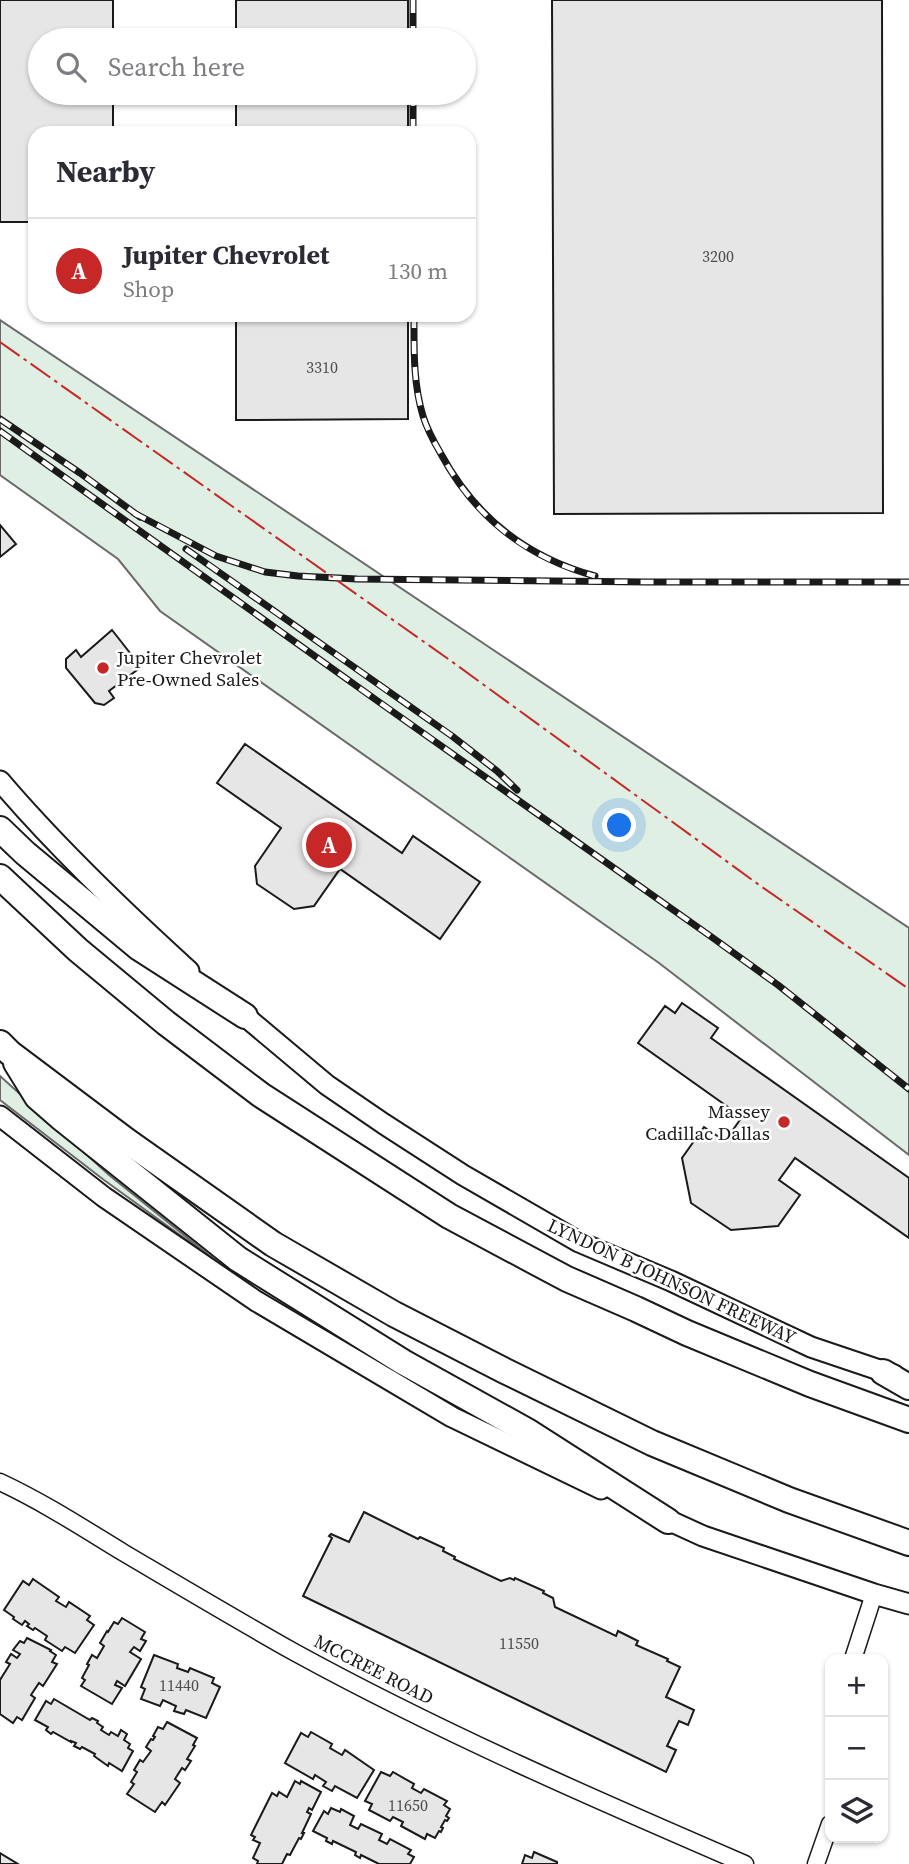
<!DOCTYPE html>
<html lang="en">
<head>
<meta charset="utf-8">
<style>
  :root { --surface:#fff; --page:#f7f7f7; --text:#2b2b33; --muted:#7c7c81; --line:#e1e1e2; --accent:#c62828 }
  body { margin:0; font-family:"Source Serif 4",serif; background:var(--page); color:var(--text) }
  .controls { position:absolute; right:21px; bottom:21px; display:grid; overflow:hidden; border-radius:14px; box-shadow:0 2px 5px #0004 }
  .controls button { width:63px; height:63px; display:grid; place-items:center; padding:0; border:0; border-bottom:2px solid var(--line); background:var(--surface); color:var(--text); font:35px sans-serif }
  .you { position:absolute; left:620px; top:826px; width:24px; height:24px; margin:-18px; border:5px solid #fff; border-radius:50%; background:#1a73e8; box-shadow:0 0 0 10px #1a73e833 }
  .badge { display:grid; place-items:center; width:46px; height:46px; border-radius:50%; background:var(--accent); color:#fff; font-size:23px; font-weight:700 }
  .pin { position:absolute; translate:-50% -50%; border:4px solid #fff; box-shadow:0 2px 7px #0006 }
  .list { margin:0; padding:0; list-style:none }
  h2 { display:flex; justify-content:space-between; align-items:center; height:91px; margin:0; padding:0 28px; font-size:30px }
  h2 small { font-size:23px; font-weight:400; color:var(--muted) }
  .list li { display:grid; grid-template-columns:46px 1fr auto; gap:21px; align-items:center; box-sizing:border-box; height:105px; padding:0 28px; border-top:2px solid var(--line) }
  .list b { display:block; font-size:26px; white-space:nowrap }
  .list p { margin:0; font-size:23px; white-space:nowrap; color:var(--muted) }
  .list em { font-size:23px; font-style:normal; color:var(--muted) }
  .icon { flex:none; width:38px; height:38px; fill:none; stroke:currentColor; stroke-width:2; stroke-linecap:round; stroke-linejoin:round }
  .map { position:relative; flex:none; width:909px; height:1864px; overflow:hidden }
  .search { position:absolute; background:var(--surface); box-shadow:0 2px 5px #0004; left:28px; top:28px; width:448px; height:77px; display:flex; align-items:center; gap:18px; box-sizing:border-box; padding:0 24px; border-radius:38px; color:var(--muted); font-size:26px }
  .panel { position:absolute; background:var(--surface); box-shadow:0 2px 5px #0004; left:28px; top:126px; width:448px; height:196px; border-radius:21px }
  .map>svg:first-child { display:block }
  .green { fill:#e0efe3; stroke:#6a6a6a; stroke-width:2 }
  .building { fill:#e6e6e6; stroke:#1a1a1a; stroke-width:2 }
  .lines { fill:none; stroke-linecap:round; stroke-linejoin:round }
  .tertiary-casing { stroke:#1a1a1a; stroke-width:19 }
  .secondary-casing { stroke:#1a1a1a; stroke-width:23 }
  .motorway-casing { stroke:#1a1a1a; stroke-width:28 }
  .tertiary { stroke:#fff; stroke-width:16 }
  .secondary { stroke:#fff; stroke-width:19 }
  .motorway { stroke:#fff; stroke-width:24 }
  .rail-casing { stroke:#1a1a1a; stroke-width:7 }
  .rail { stroke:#fff; stroke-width:4.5; stroke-dasharray:13; stroke-linecap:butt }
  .power { stroke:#c62828; stroke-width:2; stroke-dasharray:24 5 3.5 5; stroke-linecap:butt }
  .poi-dot { fill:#c62828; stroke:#fff; stroke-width:2.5 }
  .labels { text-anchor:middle; stroke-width:5; stroke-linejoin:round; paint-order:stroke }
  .number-label { font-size:16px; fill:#4d4d4d }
  .poi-label { font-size:19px; fill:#1a1a1a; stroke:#fff; text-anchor:start }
  .street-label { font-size:19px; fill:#1a1a1a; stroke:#fff }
</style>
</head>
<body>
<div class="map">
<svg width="909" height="1864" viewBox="0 0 909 1864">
  <rect width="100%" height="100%" fill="#fff"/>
  <g class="green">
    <path d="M0 320 909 928V1155L659 963 160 611 118 559 0 475Z"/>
    <path d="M0 1076 109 1175 220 1264 104 1180 0 1100Z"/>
  </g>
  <g class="building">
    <path d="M0 0H113V40H40V93H113V133H35V222H0Z"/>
    <rect x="236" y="0" width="172" height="40"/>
    <path d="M552 0H882L883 513 554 514Z"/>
    <rect x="236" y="93" width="172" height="40"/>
    <path d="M236 315H408V419L236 420Z"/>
    <path d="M0 525 16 544 0 557Z"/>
    <path d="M112 630 141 667 109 691 114 698 104 705 95 703 66 668V659L76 650 81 657Z"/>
    <path d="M245 744 402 853 413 836 480 882 440 939 340 869 314 906 294 909 257 884 255 866 281 828 217 783Z"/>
    <path d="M682 1003 718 1028 711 1038 909 1178V1238L795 1158 779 1180 800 1195 778 1226 731 1230 691 1203 682 1158 704 1127 725 1141 742 1117 638 1043 665 1006 675 1013Z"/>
    <path d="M364 1512 418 1539 420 1537 444 1548 443 1551 455 1557 454 1559 501 1581 510 1578 514 1580 515 1578 544 1591 543 1593 553 1598 555 1607 616 1636 618 1631 638 1641 636 1645 668 1659 667 1661 680 1667 666 1697 694 1710 688 1725 679 1721 667 1746 676 1750 666 1772 303 1596 332 1538 329 1536 331 1534 349 1542Z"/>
    <path d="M33 1579 59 1597 56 1601 66 1607 69 1602 90 1616 87 1620 94 1625 75 1653 65 1647 62 1651 45 1640 47 1636 35 1628 33 1630 27 1626 29 1624 25 1621 22 1625 13 1619 14 1617 4 1610 23 1581 29 1585Z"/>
    <path d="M122 1618 145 1632 141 1639 146 1641 140 1651 134 1647 130 1652 141 1659 125 1686 117 1681 115 1685 122 1688 112 1704 81 1686 85 1680 82 1678 89 1665 87 1664 92 1655 97 1658 104 1646 100 1643 107 1631 108 1632 114 1622 118 1624Z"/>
    <path d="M27 1638 51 1650 50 1651 56 1655 52 1662 57 1664 43 1686 39 1683 31 1695 35 1698 22 1720 17 1717 13 1723 0 1714V1680L10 1664 6 1662 11 1654 17 1658 20 1654 13 1650 20 1641 24 1643Z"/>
    <path d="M154 1655 178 1664 177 1668 188 1672 190 1668 214 1678 212 1683 220 1687 206 1718 186 1710 184 1714 174 1711 176 1706 163 1700 160 1706 141 1699 145 1689 141 1687Z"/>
    <path d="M54 1699 90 1720 92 1718 98 1721 97 1723 103 1727 101 1730 109 1735 111 1732 118 1736 121 1730 127 1734 124 1740 130 1744 128 1748 133 1751 122 1771 109 1763 108 1766 94 1756 95 1754 82 1747 80 1749 74 1746 76 1743 71 1741V1742L53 1732 51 1734 46 1730 48 1727 35 1720 46 1701 51 1704Z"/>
    <path d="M167 1722 197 1738 193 1745 195 1746 187 1759 191 1761 185 1770 182 1768 175 1779 180 1783 165 1805 162 1802 155 1812 127 1794 134 1784 131 1782 137 1772 134 1770 140 1760 143 1762 151 1751 146 1747 151 1739 153 1740 155 1737 153 1736 158 1727 163 1729Z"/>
    <path d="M311 1732 332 1744 330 1748 342 1755 345 1750 374 1770 357 1798 335 1786 332 1791 323 1786 326 1782 315 1775 313 1779 285 1763 301 1733 308 1737Z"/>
    <path d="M381 1772 390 1776 393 1772 414 1784 412 1788 421 1793 424 1789 447 1801 444 1805 450 1809 446 1816 449 1818 447 1821 445 1820 441 1827 443 1828 441 1832 439 1831 435 1838 427 1834 425 1839 401 1826 403 1822 393 1817 390 1821 369 1810 372 1804 365 1801Z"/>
    <path d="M295 1781 300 1784 301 1781 321 1792 312 1810 309 1808 307 1812 311 1814 302 1833H304L301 1839 299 1838 290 1855 287 1854 282 1864H257L258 1861 253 1858 260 1843 253 1840 255 1837 251 1835 272 1793 277 1796 279 1792 287 1797Z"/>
    <path d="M331 1808 340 1812 341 1809 354 1816 350 1825 358 1829 361 1824 382 1834 379 1840 387 1844 390 1839 411 1850 408 1854 414 1857 410 1864H379L361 1855 360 1858 355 1855 356 1852 333 1841 332 1844 326 1841 327 1838 313 1831 324 1811 328 1814Z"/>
    <path d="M534 1852 557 1862V1864H522L525 1855 532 1858Z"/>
    <path d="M0 1853 18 1864H0Z"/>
  </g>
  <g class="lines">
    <defs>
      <g id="tertiary">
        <path d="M0 1482C43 1502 83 1528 124 1553 180 1586 237 1620 294 1652 440 1732 592 1798 745 1864"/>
        <path d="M853 1659 874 1594"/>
        <path d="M816 1864 830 1824"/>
      </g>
      <g id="secondary">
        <path d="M0 781C57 848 123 911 189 971"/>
        <path d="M234 1007 327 1085 384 1124 463 1175 579 1242 671 1281 811 1347 894 1375"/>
        <path d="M0 1116 104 1197 256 1301 452 1417 601 1489"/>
        <path d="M657 1515 703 1536 874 1594 909 1604"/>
      </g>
      <g id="motorway">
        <path d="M0 829 25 853 139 948 245 1016"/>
        <path d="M0 877 78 950 166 1023 261 1095 449 1216 567 1279 636 1309 687 1333 810 1384 909 1420"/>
        <path d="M0 1043 10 1053 127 1141 273 1244 394 1314 505 1371 652 1443 789 1500 909 1543"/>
        <path d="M16 1063 37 1097 60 1117 238 1259 403 1362 529 1432 668 1521"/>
        <path d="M883 1372 909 1387"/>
      </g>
    </defs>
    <use href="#tertiary" class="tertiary-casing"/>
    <use href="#secondary" class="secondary-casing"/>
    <use href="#motorway" class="motorway-casing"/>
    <use href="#tertiary" class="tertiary"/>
    <use href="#secondary" class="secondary"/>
    <use href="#motorway" class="motorway"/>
    <defs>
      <g id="rail">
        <path d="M413 0V40"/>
        <path d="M413 93V133"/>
        <path d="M414 315C414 348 413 383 423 416 427 429 434 442 441 454 475 517 525 557 595 576"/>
        <path d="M0 419 80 473 140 517"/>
        <path d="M0 431 379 702 713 938 778 985 909 1089"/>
        <path d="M134 513 216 556 265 572 298 576 357 579 647 582H909"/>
        <path d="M186 549 452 736 497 771 517 790"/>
      </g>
    </defs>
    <use href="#rail" class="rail-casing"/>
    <use href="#rail" class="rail"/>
    <path class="power" d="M0 342 451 661 762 887 909 989"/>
  </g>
  <g class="poi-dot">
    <circle cx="103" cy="668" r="7"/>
    <circle cx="784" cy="1122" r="7"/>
  </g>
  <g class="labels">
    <g class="number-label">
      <text x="718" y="262">3200</text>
      <text x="322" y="373">3310</text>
      <text x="519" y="1649">11550</text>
      <text x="179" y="1691">11440</text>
      <text x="408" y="1811">11650</text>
    </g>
    <g class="poi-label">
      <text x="117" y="664">Jupiter Chevrolet<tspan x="117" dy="22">Pre-Owned Sales</tspan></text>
      <text x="770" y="1118" text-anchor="end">Massey<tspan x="770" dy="22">Cadillac Dallas</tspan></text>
    </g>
    <g class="street-label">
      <text transform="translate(672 1281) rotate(25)" y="7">LYNDON B JOHNSON FREEWAY</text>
      <text transform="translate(374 1669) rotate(27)" y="7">MCCREE ROAD</text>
    </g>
  </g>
</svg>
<div class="controls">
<button>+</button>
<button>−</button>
<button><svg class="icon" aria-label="layers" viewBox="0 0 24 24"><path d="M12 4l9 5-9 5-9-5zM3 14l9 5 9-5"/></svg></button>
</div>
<div class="you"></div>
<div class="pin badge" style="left:329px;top:845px">A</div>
<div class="search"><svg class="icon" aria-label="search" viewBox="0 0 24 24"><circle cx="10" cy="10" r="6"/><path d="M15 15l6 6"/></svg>Search here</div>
<section class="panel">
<h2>Nearby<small></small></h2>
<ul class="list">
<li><span class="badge">A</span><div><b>Jupiter Chevrolet</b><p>Shop</p></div><em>130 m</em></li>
</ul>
</section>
</div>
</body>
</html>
